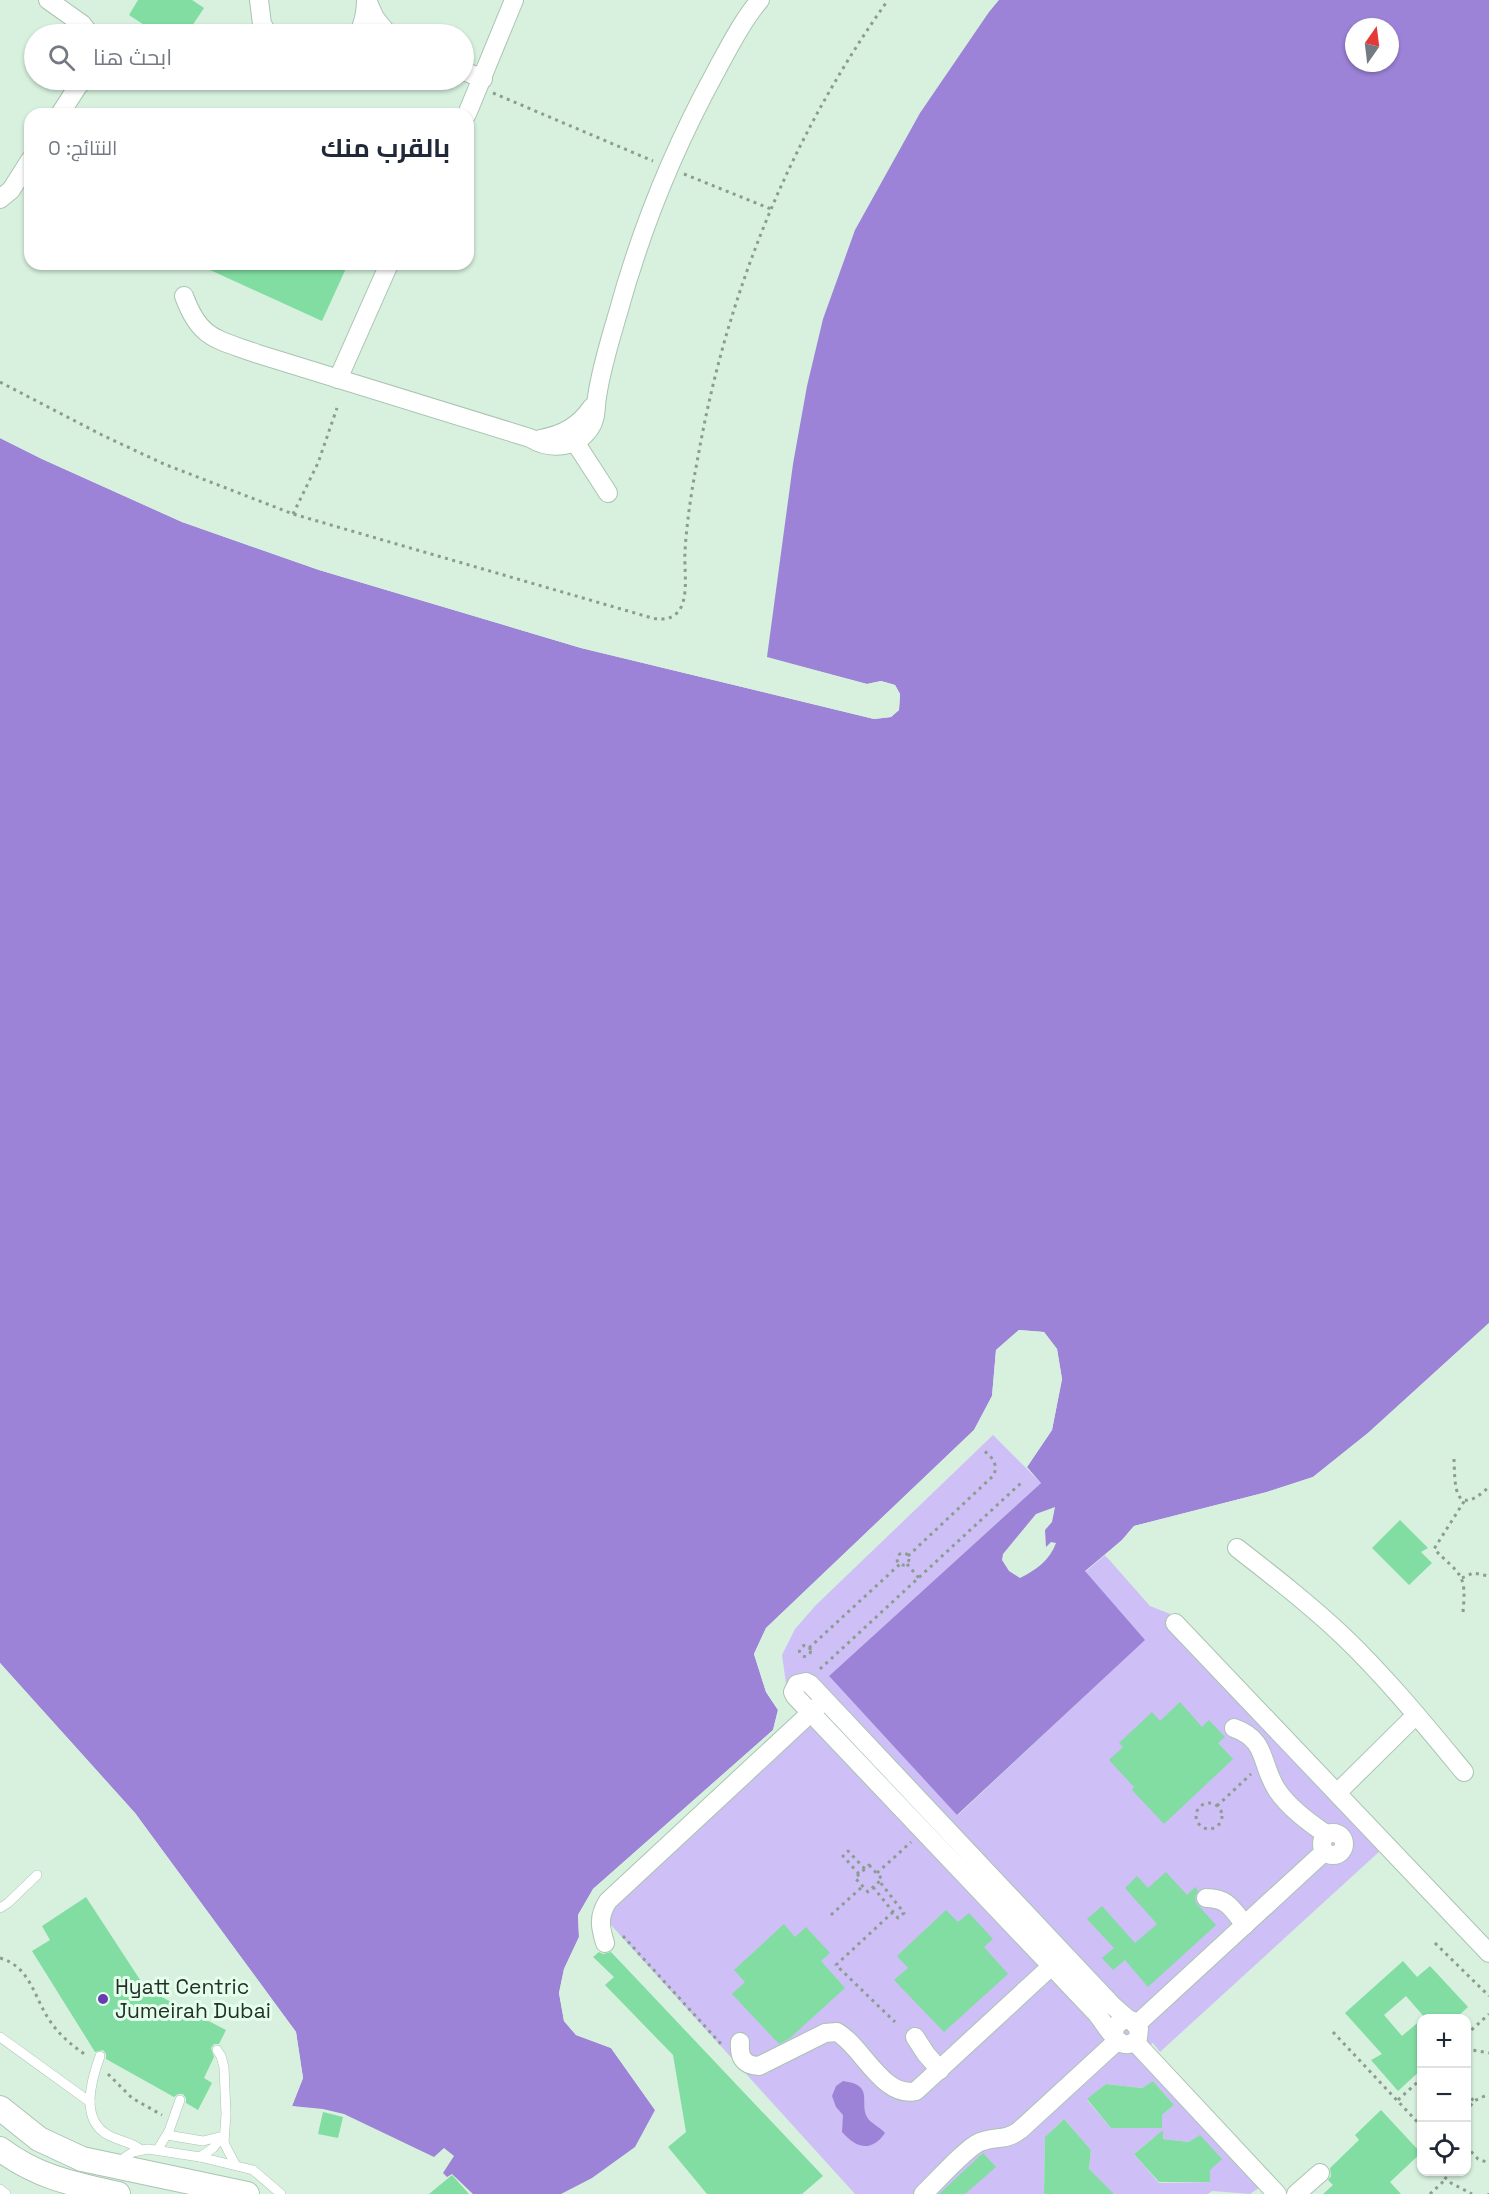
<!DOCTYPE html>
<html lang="ar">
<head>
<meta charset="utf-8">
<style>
  :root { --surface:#fff; --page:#f2f2f3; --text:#1f2937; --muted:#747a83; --line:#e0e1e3 }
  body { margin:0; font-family:"Space Grotesk",Cairo,sans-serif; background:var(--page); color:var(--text); direction:rtl }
  .controls { position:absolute; right:18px; bottom:18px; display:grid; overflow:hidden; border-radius:12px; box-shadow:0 2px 4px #0004 }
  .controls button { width:54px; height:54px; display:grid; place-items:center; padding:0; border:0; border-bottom:2px solid var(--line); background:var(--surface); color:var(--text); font:30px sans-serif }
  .compass { position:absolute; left:1345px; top:18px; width:54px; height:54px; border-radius:50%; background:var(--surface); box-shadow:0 2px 4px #0004; rotate:14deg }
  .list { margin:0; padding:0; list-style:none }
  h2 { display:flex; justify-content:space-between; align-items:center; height:78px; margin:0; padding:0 24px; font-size:26px }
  h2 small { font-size:20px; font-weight:400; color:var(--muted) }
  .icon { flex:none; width:33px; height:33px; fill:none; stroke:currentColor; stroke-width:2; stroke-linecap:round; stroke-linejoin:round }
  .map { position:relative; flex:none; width:1489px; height:2194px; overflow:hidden; direction:ltr }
  .search { position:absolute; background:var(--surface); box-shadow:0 2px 4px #0004; left:24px; top:24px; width:450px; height:66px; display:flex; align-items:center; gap:15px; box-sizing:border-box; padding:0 21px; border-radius:33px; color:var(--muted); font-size:22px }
  .panel { position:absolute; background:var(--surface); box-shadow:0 2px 4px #0004; left:24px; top:108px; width:450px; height:162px; border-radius:18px; direction:rtl }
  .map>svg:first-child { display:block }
  .green { fill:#cec0f6; fill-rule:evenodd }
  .water { fill:#9c83d7; fill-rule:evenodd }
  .pier { fill:#d7f1de }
  .building { fill:#81dda1 }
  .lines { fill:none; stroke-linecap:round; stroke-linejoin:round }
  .lane-casing { stroke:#aac4b2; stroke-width:10 }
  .street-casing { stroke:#aac4b2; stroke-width:20 }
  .secondary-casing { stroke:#aac4b2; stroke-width:26 }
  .path { stroke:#8a9d8f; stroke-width:3; stroke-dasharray:3 4.5; stroke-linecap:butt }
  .lane { stroke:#fff; stroke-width:9 }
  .street { stroke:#fff; stroke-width:18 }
  .secondary { stroke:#fff; stroke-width:24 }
  .poi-dot { fill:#693bb2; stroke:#e4ffeb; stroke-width:2 }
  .labels { text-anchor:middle; stroke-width:6; stroke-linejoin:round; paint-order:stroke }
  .poi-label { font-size:21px; fill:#263029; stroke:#e4ffeb; text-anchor:start }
</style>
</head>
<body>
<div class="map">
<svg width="1489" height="2194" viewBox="0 0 1489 2194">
  <rect width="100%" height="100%" fill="#d7f1de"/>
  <path class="green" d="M993 1435 1041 1483 829 1676 958 1815 1144 1640 1085 1572 1105 1555 1150 1606 1173 1615 1381 1850 1160 2052 1153 2043 1136 2055 1273 2194H1265L1259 2188 1250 2194 1212 2191 1208 2194H1114L1088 2180 1091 2150 1064 2119 1045 2137 1044 2194H855L601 1914 805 1722 787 1691 782 1655 795 1629 816 1605ZM1153 2081 1174 2105 1162 2115V2128H1111L1087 2100 1106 2084 1142 2088ZM1153 2138 1189 2142 1210 2182 1159 2183 1134 2154Z"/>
  <g class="water">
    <path d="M999 0H1489V1323L1368 1433 1313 1477 1267 1492 1134 1526 1122 1540 1085 1571 1145 1640 957 1815 829 1676 1041 1483 1027 1467 1052 1430 1062 1379 1057 1349 1044 1332 1019 1330 996 1350 992 1396 974 1430 766 1628 754 1654 766 1692 778 1710 773 1730 593 1889 578 1915 579 1937 564 1969 559 1993 564 2021 576 2035 611 2048 655 2110 635 2147 592 2178 561 2194H473L452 2174 447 2177 443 2173 454 2156 444 2148 434 2157 344 2114 323 2109 292 2106 303 2078 296 2032 135 1813 0 1663V438L42 459 182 522 319 570 581 648 874 719 891 717 899 710 900 694 895 685 881 681 867 684 767 657 793 464 807 386 823 319 855 230 920 113 989 12ZM1354 27H1390V63H1354ZM1055 1507 1052 1522 1045 1530 1046 1547 1051 1542 1056 1543C1050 1560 1036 1570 1020 1578L1009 1571 1002 1560 1003 1554 1036 1514Z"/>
    <path d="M843 2081C875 2085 859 2102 867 2117 870 2123 880 2127 885 2133 871 2153 856 2148 842 2132L843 2115 836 2107 832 2096 836 2086Z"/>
  </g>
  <g class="pier">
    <path d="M0 435 43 456 183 519 319 567 581 645 875 716 890 714 896 709 897 694 893 687 881 684 866 687 766 660 764 657 867 684 881 681 895 685 900 694 899 710 891 717 874 719 581 648 319 570 182 522 42 459 0 438Z"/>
    <path d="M1489 1323V1327L1370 1436 1314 1480 1268 1495 1136 1529 1125 1542 1107 1558 1105 1555 1122 1540 1134 1526 1267 1492 1313 1477 1368 1433Z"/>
    <path d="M1019 1330 1044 1332 1057 1349 1062 1379 1052 1430 1027 1467 1024 1465 1049 1429 1059 1379 1054 1351 1042 1335 1020 1333 999 1352 994 1397 976 1432 769 1630 757 1654 769 1691 781 1709 775 1732 595 1891 581 1915 582 1938 567 1970 562 1993 567 2020 577 2032 613 2046 657 2108 655 2115V2110L611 2048 576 2035 564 2021 559 1993 564 1969 579 1937 578 1915 593 1889 773 1730 778 1710 766 1692 754 1654 766 1628 974 1430 992 1396 996 1350Z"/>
    <path d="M0 1663 135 1813 296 2032 303 2078 292 2106 323 2112 289 2108 300 2077 293 2033 133 1815 0 1668Z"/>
  </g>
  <g class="building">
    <path d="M138 0H192L204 8 188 32 175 33 161 24 155 32 129 15Z"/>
    <path d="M197 264H348L322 321Z"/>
    <path d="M1400 1520 1428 1548 1421 1552 1432 1563 1409 1585 1372 1548Z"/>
    <path d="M1180 1702 1202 1727 1209 1720 1225 1737 1218 1743 1233 1759 1164 1824 1132 1790 1134 1787 1109 1760 1123 1747 1119 1743 1152 1712 1160 1721Z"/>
    <path d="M1166 1872 1187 1895 1195 1887 1198 1890 1195 1897 1196 1903 1216 1925 1148 1987 1125 1960 1113 1970 1102 1958 1114 1948 1087 1919 1102 1906 1135 1943 1157 1924 1125 1888 1137 1876 1148 1888Z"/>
    <path d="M86 1897 146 1989 226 2030 219 2044H214L211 2048 214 2057 204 2078 212 2083 198 2110 186 2103V2098L183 2094H178L174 2097 106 2059V2054L103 2050 95 2052 32 1951 50 1940 42 1926Z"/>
    <path d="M946 1910 958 1922 969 1913 993 1939 984 1947 1008 1974 944 2032 894 1980 908 1968 897 1956Z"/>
    <path d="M784 1924 795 1937 806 1927 830 1953 821 1961 845 1988 790 2038 779 2044 732 1994 745 1982 734 1970Z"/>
    <path d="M599 1952 603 1954 611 1952 823 2176 802 2194H707L668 2147 686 2132 673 2055 605 1985 614 1977 593 1957Z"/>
    <path d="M1403 1961 1417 1977 1430 1966 1468 2007 1455 2019H1426L1406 1996 1384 2015 1402 2036 1422 2019V2069L1398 2091 1371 2060 1382 2054 1345 2013Z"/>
    <path d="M1153 2081 1174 2105 1162 2115V2128H1111L1087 2099 1106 2084 1142 2088Z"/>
    <path d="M1381 2110 1421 2153 1390 2182 1401 2194H1323L1333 2185 1328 2180 1331 2176 1330 2168 1359 2140 1355 2135Z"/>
    <path d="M323 2112 343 2117 338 2138 318 2134Z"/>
    <path d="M1064 2119 1091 2150 1089 2169 1114 2194H1044L1045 2137Z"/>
    <path d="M1163 2130V2139L1189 2142 1200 2135 1222 2159 1210 2170V2182H1159L1134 2154Z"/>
    <path d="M983 2153 996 2167 965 2194H939Z"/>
    <path d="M452 2175 469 2194H429Z"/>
  </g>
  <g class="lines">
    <defs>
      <g id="lane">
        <path d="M0 1908 8 1903 37 1875"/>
        <path d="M0 2037 90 2102"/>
        <path d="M217 2050 221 2056 224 2067 226 2114 224 2143 235 2164"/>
        <path d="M100 2056C91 2081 79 2121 110 2136 120 2141 131 2142 140 2149"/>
        <path d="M167 2135 203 2141 223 2136"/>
        <path d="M158 2149 169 2131 180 2100"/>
        <path d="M200 2157 213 2148 222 2137"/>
        <path d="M118 2162 133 2152 148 2149 200 2157 253 2170 281 2194"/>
        <path d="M0 2189 6 2194"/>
      </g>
      <g id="street">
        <path d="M48 0 82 24 90 34"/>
        <path d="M259 0 262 24 268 34"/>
        <path d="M367 0 375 18 388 34"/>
        <path d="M358 34C364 23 366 13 366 0"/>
        <path d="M464 71 483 79"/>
        <path d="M60 114 78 86 84 80"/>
        <path d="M467 114 514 0"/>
        <path d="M0 199 11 190 30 160"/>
        <path d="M184 296C200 340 217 339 258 354L530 438C550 450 576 449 590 428 597 418 595 408 597 397 601 369 610 340 618 313 641 229 673 150 715 73 728 49 742 21 760 0"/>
        <path d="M338 379 389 264"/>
        <path d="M540 439C563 435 579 426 592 407"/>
        <path d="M575 442 608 493"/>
        <path d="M1237 1548C1273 1576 1309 1604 1342 1635 1386 1677 1425 1725 1464 1772"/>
        <path d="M1175 1623 1489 1953"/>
        <path d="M1234 1728C1268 1740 1260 1764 1277 1790 1289 1808 1308 1822 1326 1834"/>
        <path d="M1337 1793 1416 1715"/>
        <circle cx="1333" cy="1844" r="11"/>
        <path d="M1206 1898C1228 1898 1232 1909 1245 1925"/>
        <path d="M605 1943C600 1927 598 1916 608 1901L819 1705"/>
        <path d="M1137 2024 1324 1852"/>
        <path d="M1114 2036 1115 2026 1123 2020H1131L1139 2029 1138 2038C1121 2058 1106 2024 1096 2013L795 1696 793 1692 797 1684 806 1682 810 1684 1112 2005 1128 2019"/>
        <path d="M915 2037 926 2054 940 2070"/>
        <path d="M740 2042C739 2056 742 2065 759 2066L825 2033 837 2032C862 2046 883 2099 916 2091L1058 1960"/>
        <path d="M1135 2042 1277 2194"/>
        <path d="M923 2194C936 2182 966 2148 980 2142 995 2136 1006 2141 1020 2130L1117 2041"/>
        <path d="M1296 2194 1320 2173"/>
      </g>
      <g id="secondary">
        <path d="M0 2108 39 2139 82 2159 247 2194"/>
        <path d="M0 2149C37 2177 73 2184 118 2194"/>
      </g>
    </defs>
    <use href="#lane" class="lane-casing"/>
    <use href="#street" class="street-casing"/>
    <use href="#secondary" class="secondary-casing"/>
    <g class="path">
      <path d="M493 93 653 161"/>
      <path d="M684 174 771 209"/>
      <path d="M0 382 102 435 164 464 293 514 652 618C665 621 677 618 682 605 688 590 684 568 685 551 687 519 692 488 698 457 727 292 791 136 888 0"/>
      <path d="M293 514 318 463 337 408"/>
      <path d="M1454 1459C1455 1487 1454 1519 1489 1487"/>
      <circle cx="903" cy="1559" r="6"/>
      <path d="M908 1556 994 1475C998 1463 992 1457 983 1450"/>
      <path d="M907 1564 919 1578"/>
      <path d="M1462 1578 1473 1573 1489 1576"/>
      <path d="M1463 1612C1467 1573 1460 1575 1434 1549L1465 1500"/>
      <circle cx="805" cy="1651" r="5.5"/>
      <path d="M809 1648 900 1564"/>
      <path d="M820 1669 1021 1483"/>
      <circle cx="1209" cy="1816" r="13"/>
      <path d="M1217 1806 1251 1774"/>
      <path d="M869 1865 882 1879 868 1892 855 1878Z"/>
      <path d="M877 1873 911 1842"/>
      <path d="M859 1874 843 1856 848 1851 865 1869"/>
      <path d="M873 1887 898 1918 904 1913 880 1882"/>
      <path d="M893 1912 836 1965 895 2022"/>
      <path d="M831 1915 863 1886"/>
      <path d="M623 1936 721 2044"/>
      <path d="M1435 1943 1489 1996"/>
      <path d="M0 1958C31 1967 34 1998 50 2021 60 2036 73 2046 87 2056"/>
      <path d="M1333 2032 1422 2127"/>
      <path d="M1466 2035 1489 2014"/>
      <path d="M1466 2049 1489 2053"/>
      <path d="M108 2074 132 2098 162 2115"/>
      <path d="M1466 2093 1474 2101"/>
      <path d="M1398 2100 1422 2078"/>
      <path d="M1466 2112 1474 2101 1489 2094"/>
      <path d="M1466 2146 1478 2159 1489 2163"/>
      <path d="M1439 2172 1451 2183 1472 2194"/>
      <path d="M1430 2194 1446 2179"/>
      <path d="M1489 2194V2193"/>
    </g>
    <use href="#lane" class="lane"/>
    <use href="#street" class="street"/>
    <use href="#secondary" class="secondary"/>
  </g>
  <circle class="poi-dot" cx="103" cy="1999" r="6"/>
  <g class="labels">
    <g class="poi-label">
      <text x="115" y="1994">Hyatt Centric<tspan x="115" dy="24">Jumeirah Dubai</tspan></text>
    </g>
  </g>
</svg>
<div class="controls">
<button>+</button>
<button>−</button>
<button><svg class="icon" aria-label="locate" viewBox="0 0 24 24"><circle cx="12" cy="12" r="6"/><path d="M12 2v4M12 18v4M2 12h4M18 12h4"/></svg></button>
</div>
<svg class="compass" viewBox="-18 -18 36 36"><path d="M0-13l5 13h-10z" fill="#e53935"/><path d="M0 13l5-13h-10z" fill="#747a83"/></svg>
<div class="search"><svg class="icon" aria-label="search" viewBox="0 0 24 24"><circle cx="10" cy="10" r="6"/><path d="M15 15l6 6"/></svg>ابحث هنا</div>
<section class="panel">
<h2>بالقرب منك<small>النتائج: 0</small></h2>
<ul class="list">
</ul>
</section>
</div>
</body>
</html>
